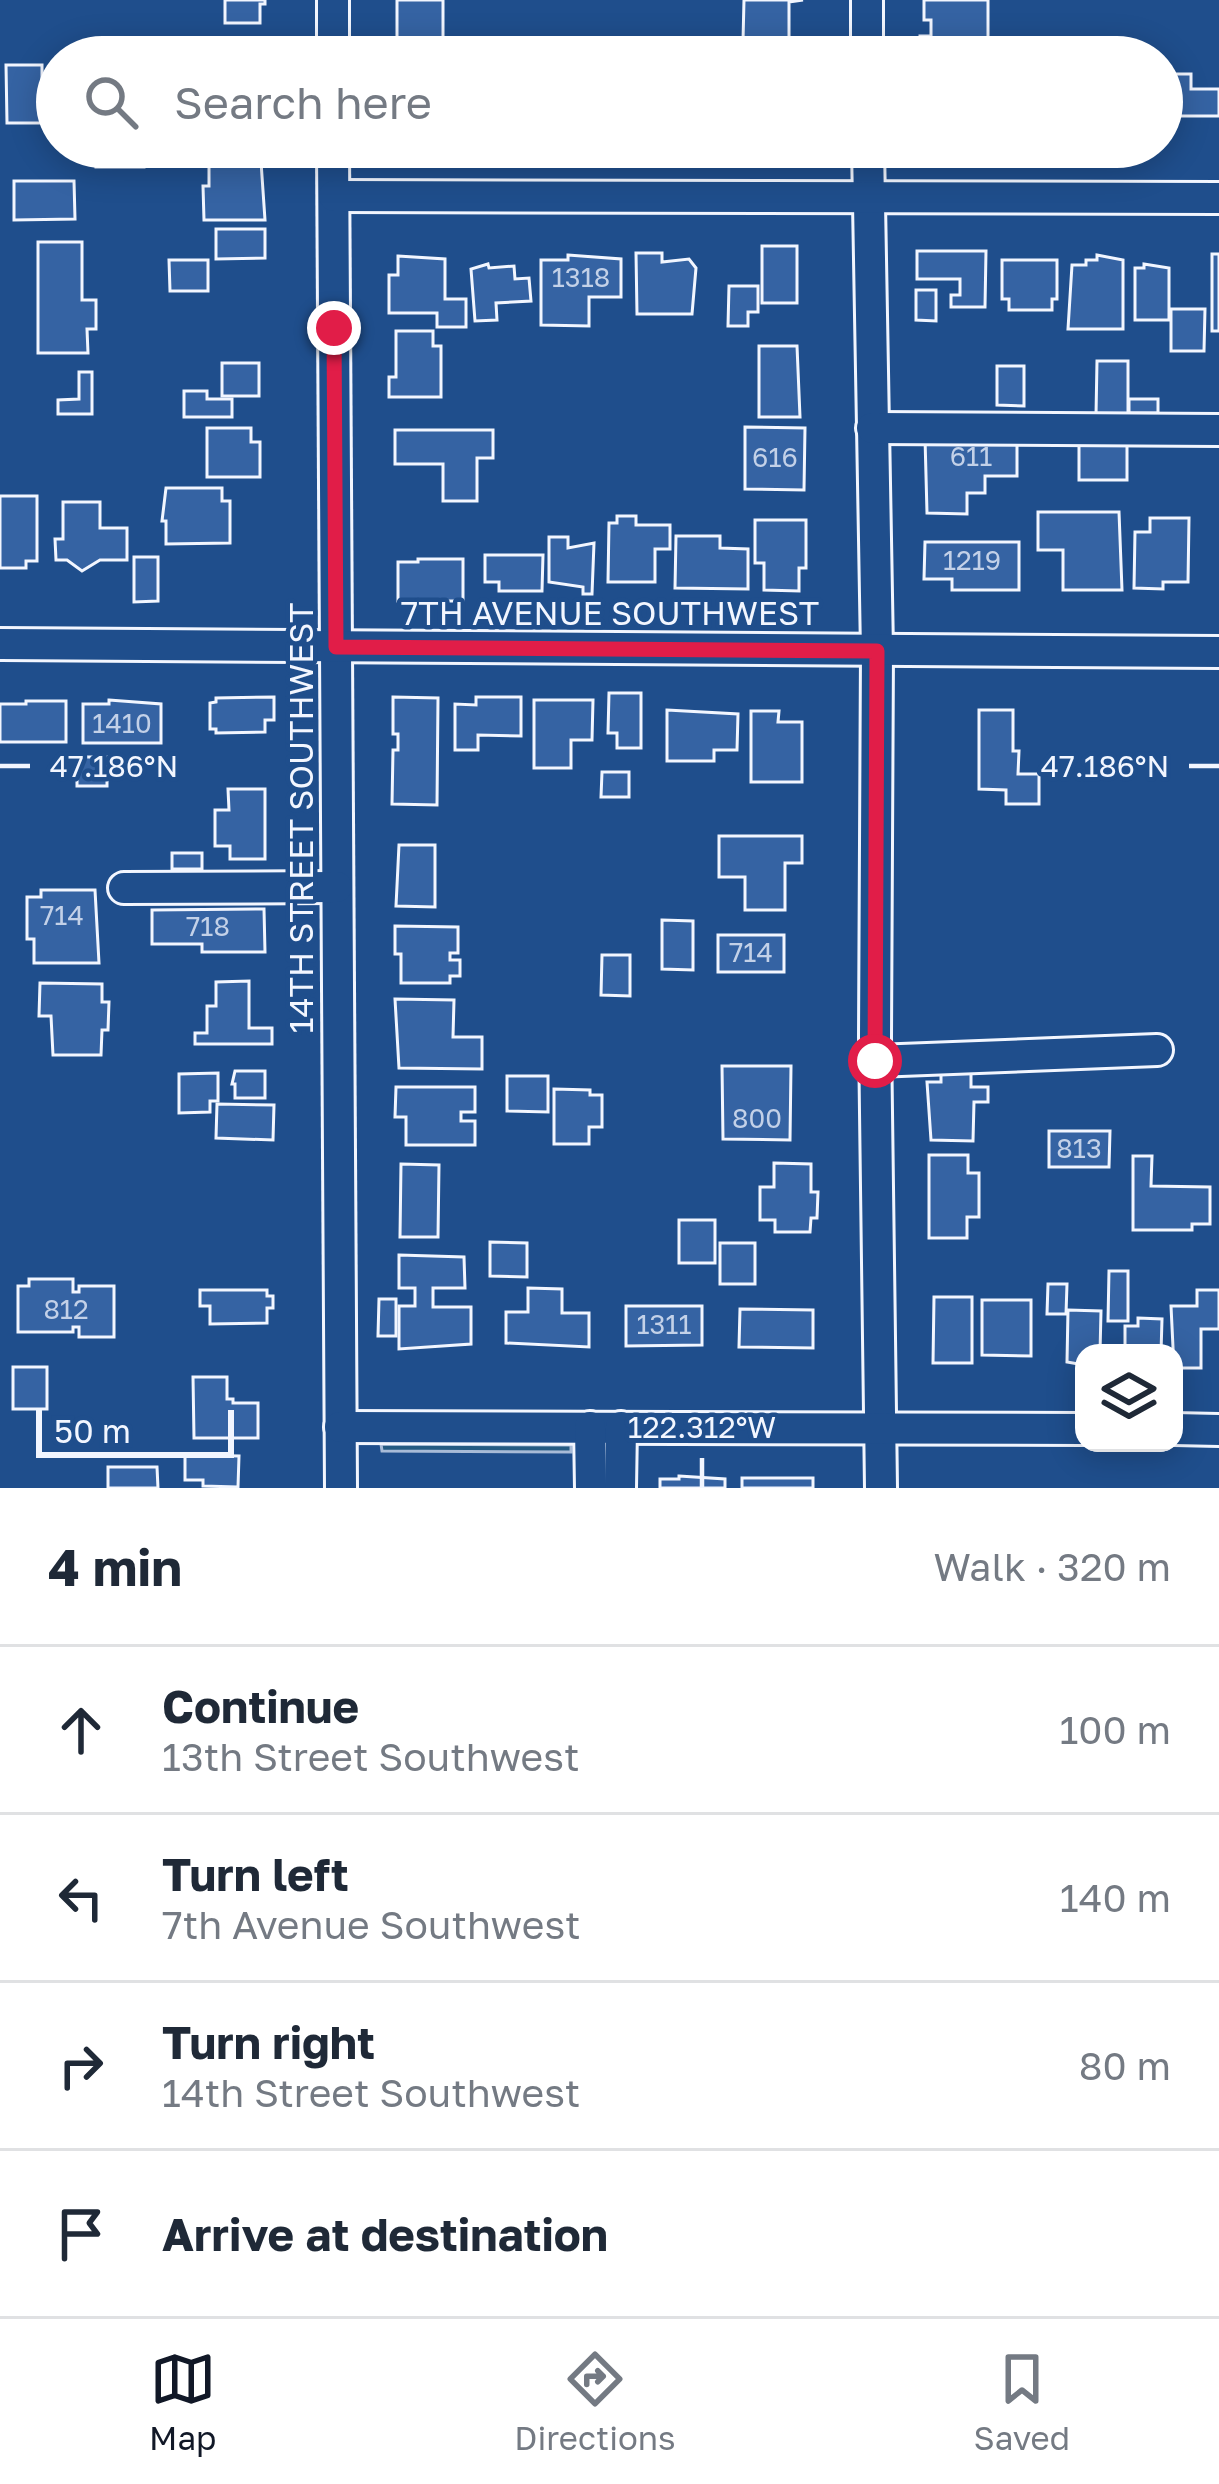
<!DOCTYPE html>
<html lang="en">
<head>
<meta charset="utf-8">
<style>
  :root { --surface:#fff; --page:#f2f2f3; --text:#1f2937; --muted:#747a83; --line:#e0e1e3; --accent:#111827 }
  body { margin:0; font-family:"Golos Text",sans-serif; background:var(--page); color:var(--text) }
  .controls { position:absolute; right:36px; bottom:36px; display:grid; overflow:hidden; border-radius:24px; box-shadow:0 6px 30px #0003 }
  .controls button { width:108px; height:108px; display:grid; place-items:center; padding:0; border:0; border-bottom:3px solid var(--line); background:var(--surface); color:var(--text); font:60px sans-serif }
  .scale { position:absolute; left:36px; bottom:30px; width:198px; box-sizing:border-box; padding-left:12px; border:6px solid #f2f6ff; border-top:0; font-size:33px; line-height:42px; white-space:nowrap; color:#f2f6ff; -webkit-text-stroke:9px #1f4e8c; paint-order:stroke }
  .stop { position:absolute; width:36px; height:36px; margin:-27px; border:9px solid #e11d48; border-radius:50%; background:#fff }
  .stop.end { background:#e11d48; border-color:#fff; box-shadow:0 3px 12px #0008 }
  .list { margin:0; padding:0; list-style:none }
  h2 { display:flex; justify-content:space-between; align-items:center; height:156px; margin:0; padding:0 48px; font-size:51px }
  h2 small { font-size:39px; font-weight:400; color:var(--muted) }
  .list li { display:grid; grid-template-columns:78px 1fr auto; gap:36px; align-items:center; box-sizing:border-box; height:168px; padding:0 48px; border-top:3px solid var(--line) }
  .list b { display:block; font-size:45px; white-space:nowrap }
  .list p { margin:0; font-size:39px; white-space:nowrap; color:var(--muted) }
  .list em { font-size:39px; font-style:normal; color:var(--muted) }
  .icon { flex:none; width:66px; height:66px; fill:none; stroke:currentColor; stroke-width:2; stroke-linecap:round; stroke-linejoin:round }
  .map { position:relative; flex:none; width:1219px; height:1488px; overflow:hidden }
  .search { position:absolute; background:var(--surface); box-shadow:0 6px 30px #0003; left:36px; right:36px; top:36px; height:132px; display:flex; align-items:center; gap:30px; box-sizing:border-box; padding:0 42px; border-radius:66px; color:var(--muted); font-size:45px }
  .sheet { height:828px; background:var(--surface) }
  nav { display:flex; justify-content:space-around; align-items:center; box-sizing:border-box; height:168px; border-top:3px solid var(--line); background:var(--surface); font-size:33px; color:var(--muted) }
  nav a { display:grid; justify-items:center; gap:6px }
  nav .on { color:var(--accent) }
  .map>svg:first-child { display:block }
  .green { fill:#245a82; stroke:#a8bbd7; stroke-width:3 }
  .building { fill:#3563a3; stroke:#f2f6ff; stroke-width:3 }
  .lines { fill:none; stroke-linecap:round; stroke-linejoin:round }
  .minor-casing { stroke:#f2f6ff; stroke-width:36 }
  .minor { stroke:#1f4e8c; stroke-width:30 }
  .route { stroke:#e11d48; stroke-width:15 }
  .ticks { fill:none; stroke:#f2f6ff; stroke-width:4.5 }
  .labels { text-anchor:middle; stroke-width:9; stroke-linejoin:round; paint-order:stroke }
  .number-label { font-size:27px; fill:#c3d1e8 }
  .street-label { font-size:33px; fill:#f2f6ff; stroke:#1f4e8c }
  .ticks-label { font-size:30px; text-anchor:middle; fill:#f2f6ff; stroke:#1f4e8c; stroke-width:9; stroke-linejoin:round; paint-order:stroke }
</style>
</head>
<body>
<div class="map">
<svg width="1219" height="1488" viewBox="0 0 1219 1488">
  <rect width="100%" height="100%" fill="#1f4e8c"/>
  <path class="green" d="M381 1444 571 1445V1452L382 1451Z"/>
  <g class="building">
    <path d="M225 0H265V4H260V23H225Z"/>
    <path d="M397 0H443V47L397 46Z"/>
    <path d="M744 0H803L789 2V41H743Z"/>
    <path d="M924 0H988V41H968V57H920V36H931V20H924Z"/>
    <rect x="183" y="41" width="79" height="16"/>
    <path d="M6 65H42V123H7Z"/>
    <path d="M1162 74H1191V89H1219V116H1162Z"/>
    <rect x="96" y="147" width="48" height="20"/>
    <path d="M223 147H260L265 220H204L203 186H209V163H223Z"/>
    <path d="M14 181H74L75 219 14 220Z"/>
    <path d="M216 229H265V258L216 259Z"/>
    <path d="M38 242H82V300H96V329H87L88 353H38Z"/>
    <rect x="762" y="246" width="35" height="57"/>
    <path d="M917 251H986L985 307H951V295H960V279H917Z"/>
    <path d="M636 253H662V262L689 259 696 268 692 314H637Z"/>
    <rect x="1212" y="254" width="7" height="77"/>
    <path d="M568 255 621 259V297H589V326L541 325V260H568Z"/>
    <path d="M1097 255 1123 260V329H1068L1072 265H1086V260H1097Z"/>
    <path d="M398 256 445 259V299H466V327H437V313H389V275H398Z"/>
    <path d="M169 260H208V291H170Z"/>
    <path d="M1002 260H1057V299H1052V310H1009V299H1002Z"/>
    <path d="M488 264 489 268 514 266 515 279 529 278 531 301 496 303 497 320 475 321 471 269Z"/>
    <path d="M1144 264 1169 268V320H1135V268H1144Z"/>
    <path d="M729 286H758V312H748V326H728Z"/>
    <path d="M916 290H936V321L916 320Z"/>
    <path d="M1171 309H1205L1204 351H1171Z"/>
    <path d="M396 331H433V346H441V397H389V377H396Z"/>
    <path d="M759 346H797L800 417H759Z"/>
    <path d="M1097 361H1128V415H1096Z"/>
    <rect x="222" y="363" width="37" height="33"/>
    <path d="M997 366H1024V406L997 405Z"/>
    <path d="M79 372H92V414H58V400L79 399Z"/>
    <path d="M184 391H207V399H232V417H184Z"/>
    <rect x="1129" y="399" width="29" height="14"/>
    <path d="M745 427 805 428 804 490 745 489Z"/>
    <path d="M207 428H251V442H260V477H207Z"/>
    <path d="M395 430H493V458H477V501H443V464H395Z"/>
    <rect x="1079" y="434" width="48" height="46"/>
    <path d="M925 438H1017V476H985V493H967V514L927 513Z"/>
    <path d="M166 488H222V501H230V543L166 544V521H162Z"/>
    <path d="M0 496H37V561H26V568H0Z"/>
    <path d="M63 502H100V528H127V560H100L82 571 67 560H56L55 539H63Z"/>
    <path d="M1038 512H1119L1122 590H1063V550H1038Z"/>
    <path d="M617 516H636V525H670V549H655V582H608L609 523H617Z"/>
    <path d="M1150 518H1189L1188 582H1163V589L1134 588 1135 532H1150Z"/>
    <path d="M755 520H806V568H799V591L764 590V563H755Z"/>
    <path d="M676 536H720V548L748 549V589L675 588Z"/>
    <path d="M549 537H568V548L594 543 592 594H583V587L549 582Z"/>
    <path d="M925 542H1019V590H952V579H924Z"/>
    <path d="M485 555H543L542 591H499V582H485Z"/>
    <path d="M134 557H158V601L134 602Z"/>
    <path d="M418 559H463V601H398V562H418Z"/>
    <path d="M609 693H641V748H617V733H608Z"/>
    <path d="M274 697V720H265V732L216 733V729H210V703L216 702V698Z"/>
    <path d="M393 697 438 698 437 805 392 804 393 750H398V734H393Z"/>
    <path d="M476 697H521V736L478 735V750H455V704L476 705Z"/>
    <path d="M109 700 161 704V743H83V704H109Z"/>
    <path d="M534 700H593L592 740H571V768H534Z"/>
    <path d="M26 701H66V742H0V704H26Z"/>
    <path d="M667 710 738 714 737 750H714V761H667Z"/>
    <path d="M979 710H1013V751H1019L1018 774H1039V804H1006V790L979 789Z"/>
    <path d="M751 711H779L778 722H802V782H751Z"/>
    <rect x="77" y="757" width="30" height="29"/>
    <path d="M602 772H629V797H601Z"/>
    <path d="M228 789H265V859H230V846H215V810H229Z"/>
    <path d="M719 836H802V863H785V910H745V877H719Z"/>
    <path d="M399 845H435V907L396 906Z"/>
    <rect x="172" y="853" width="30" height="16"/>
    <path d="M41 890H95L99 963H34V939H27V897H41Z"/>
    <path d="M264 909 265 952H202V944H152V910Z"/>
    <path d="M662 920 693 921V970L662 969Z"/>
    <path d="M395 926 458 927V953H450V960H460V976H450V983H401V954H395Z"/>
    <rect x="718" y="935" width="66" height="37"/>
    <path d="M602 955H630V996L601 995Z"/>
    <path d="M249 981V1028H272V1044H195V1033H207V1006H216V982Z"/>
    <path d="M40 983 102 984V1002H109L108 1030H102L101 1055H53L51 1016H39Z"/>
    <path d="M395 999 454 1000 453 1037H482V1069L399 1068Z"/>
    <path d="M722 1066H791L790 1140 723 1139Z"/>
    <path d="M941 1070H971V1087H988V1102H974L973 1141 931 1140 927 1082H941Z"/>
    <path d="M235 1071H265V1098H235V1084H232Z"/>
    <path d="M218 1073V1101H210V1112L179 1113V1074Z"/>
    <path d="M507 1076H548V1112L507 1111Z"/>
    <path d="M396 1087H475V1112H461V1121H475V1145H406V1117H395Z"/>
    <path d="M554 1089 590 1090V1095H602V1127H589V1144H554Z"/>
    <path d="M217 1104 274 1105 273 1140 216 1138Z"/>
    <path d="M1049 1131H1110L1109 1167H1049Z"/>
    <path d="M929 1155H968V1173H979V1217H967V1238H929Z"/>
    <path d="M1133 1156H1152L1151 1186 1210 1187V1224H1192V1230H1133Z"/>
    <path d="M774 1163 811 1164V1192H818L817 1218H811L810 1232H775V1220H760V1187H774Z"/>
    <path d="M401 1164 439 1165 438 1237H400Z"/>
    <rect x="679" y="1220" width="36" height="43"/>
    <path d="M490 1242 527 1243V1277L490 1276Z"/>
    <rect x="720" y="1243" width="35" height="41"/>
    <path d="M399 1255 464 1257 465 1288H433V1307H471V1344L399 1349V1306H415V1288H399Z"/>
    <path d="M1109 1271H1128V1321H1108Z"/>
    <path d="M29 1279H73V1292H79V1286H114V1337H79V1327H73V1332H18V1286H29Z"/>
    <path d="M1048 1284H1067L1066 1314H1047Z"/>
    <path d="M528 1288 562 1289V1313H589V1347L506 1343V1312H528Z"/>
    <path d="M200 1290H267V1296H273V1308H267V1323L210 1324V1306H200Z"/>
    <path d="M1197 1290H1219V1329H1201V1368H1174L1171 1306H1197Z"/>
    <path d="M934 1297H972V1363H933Z"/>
    <path d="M379 1299H396V1336H378Z"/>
    <path d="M982 1300H1031V1356L982 1355Z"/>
    <path d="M626 1306H702V1345L626 1346Z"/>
    <path d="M740 1309 813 1310V1348L739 1347Z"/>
    <path d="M1068 1310 1101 1311 1100 1353H1084V1365L1067 1362Z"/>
    <path d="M1138 1318 1162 1319 1161 1353H1125V1326H1138Z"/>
    <rect x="13" y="1367" width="34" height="42"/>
    <path d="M193 1377H227V1399H233V1403H258V1438H194Z"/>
    <path d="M185 1455 239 1456 238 1487 203 1486V1480H185Z"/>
    <path d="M108 1467H157L158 1488H108Z"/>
    <path d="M679 1476 725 1479V1488H660V1479H679Z"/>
    <rect x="742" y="1478" width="71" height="10"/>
  </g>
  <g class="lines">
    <defs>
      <g id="minor">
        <path d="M333 0V57"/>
        <path d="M867 0V57"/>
        <path d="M333 147 341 1488"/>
        <path d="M868 147 877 651 875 1037 881 1488"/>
        <path d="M334 196 1219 198"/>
        <path d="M872 428 1219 430"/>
        <path d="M0 644 1219 652"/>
        <path d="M124 888 337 887"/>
        <path d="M875 1061 1157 1050"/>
        <path d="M340 1427 1084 1429"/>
        <path d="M590 1427 591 1488"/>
        <path d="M1174 1429 1219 1430"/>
        <path d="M620 1488 621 1427"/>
      </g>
    </defs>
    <use href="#minor" class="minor-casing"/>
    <use href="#minor" class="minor"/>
  </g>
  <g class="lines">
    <path class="route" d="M334 328 336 647 877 651 875 1061"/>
  </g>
  <path class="ticks" d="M0 766H30M1189 766H1219M702 1458V1488"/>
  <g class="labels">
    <g class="number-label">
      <text x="581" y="287">1318</text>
      <text x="971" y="466">611</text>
      <text x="775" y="467">616</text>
      <text x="972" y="570">1219</text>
      <text x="122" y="733">1410</text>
      <text x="62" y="925">714</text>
      <text x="208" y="936">718</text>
      <text x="751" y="962">714</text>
      <text x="757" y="1128">800</text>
      <text x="1079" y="1158">813</text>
      <text x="66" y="1319">812</text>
      <text x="664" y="1334">1311</text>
    </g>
    <g class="street-label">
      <text x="610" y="625">7TH AVENUE SOUTHWEST</text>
      <text transform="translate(301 818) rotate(-90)" y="12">14TH STREET SOUTHWEST</text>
    </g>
  </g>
  <g class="ticks-label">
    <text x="114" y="777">47.186°N</text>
    <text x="1105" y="777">47.186°N</text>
    <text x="702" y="1438">122.312°W</text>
  </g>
</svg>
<div class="controls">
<button><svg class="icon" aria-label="layers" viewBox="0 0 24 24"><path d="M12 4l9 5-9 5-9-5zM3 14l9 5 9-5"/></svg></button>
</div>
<div class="scale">50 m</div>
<div class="stop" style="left:875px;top:1061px"></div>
<div class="stop end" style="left:334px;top:328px"></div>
<div class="search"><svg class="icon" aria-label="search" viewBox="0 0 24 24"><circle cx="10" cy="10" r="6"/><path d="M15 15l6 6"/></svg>Search here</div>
</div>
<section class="sheet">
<h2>4 min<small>Walk · 320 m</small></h2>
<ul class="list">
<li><svg class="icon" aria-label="ahead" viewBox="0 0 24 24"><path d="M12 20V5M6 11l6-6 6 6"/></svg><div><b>Continue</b><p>13th Street Southwest</p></div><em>100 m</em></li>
<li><svg class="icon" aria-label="left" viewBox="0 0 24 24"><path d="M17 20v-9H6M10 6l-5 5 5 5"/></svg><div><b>Turn left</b><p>7th Avenue Southwest</p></div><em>140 m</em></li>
<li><svg class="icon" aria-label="right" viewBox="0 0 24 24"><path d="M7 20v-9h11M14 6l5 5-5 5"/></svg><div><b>Turn right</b><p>14th Street Southwest</p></div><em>80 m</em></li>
<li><svg class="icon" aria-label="arrive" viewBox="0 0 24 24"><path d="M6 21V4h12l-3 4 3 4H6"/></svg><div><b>Arrive at destination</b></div></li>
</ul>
</section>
<nav>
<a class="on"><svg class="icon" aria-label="map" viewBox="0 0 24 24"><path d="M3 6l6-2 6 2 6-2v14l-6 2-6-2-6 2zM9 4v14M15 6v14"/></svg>Map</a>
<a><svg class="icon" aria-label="directions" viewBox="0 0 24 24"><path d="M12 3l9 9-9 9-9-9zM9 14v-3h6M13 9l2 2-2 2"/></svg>Directions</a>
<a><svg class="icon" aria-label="saved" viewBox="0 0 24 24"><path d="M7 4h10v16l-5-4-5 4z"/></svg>Saved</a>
</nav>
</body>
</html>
